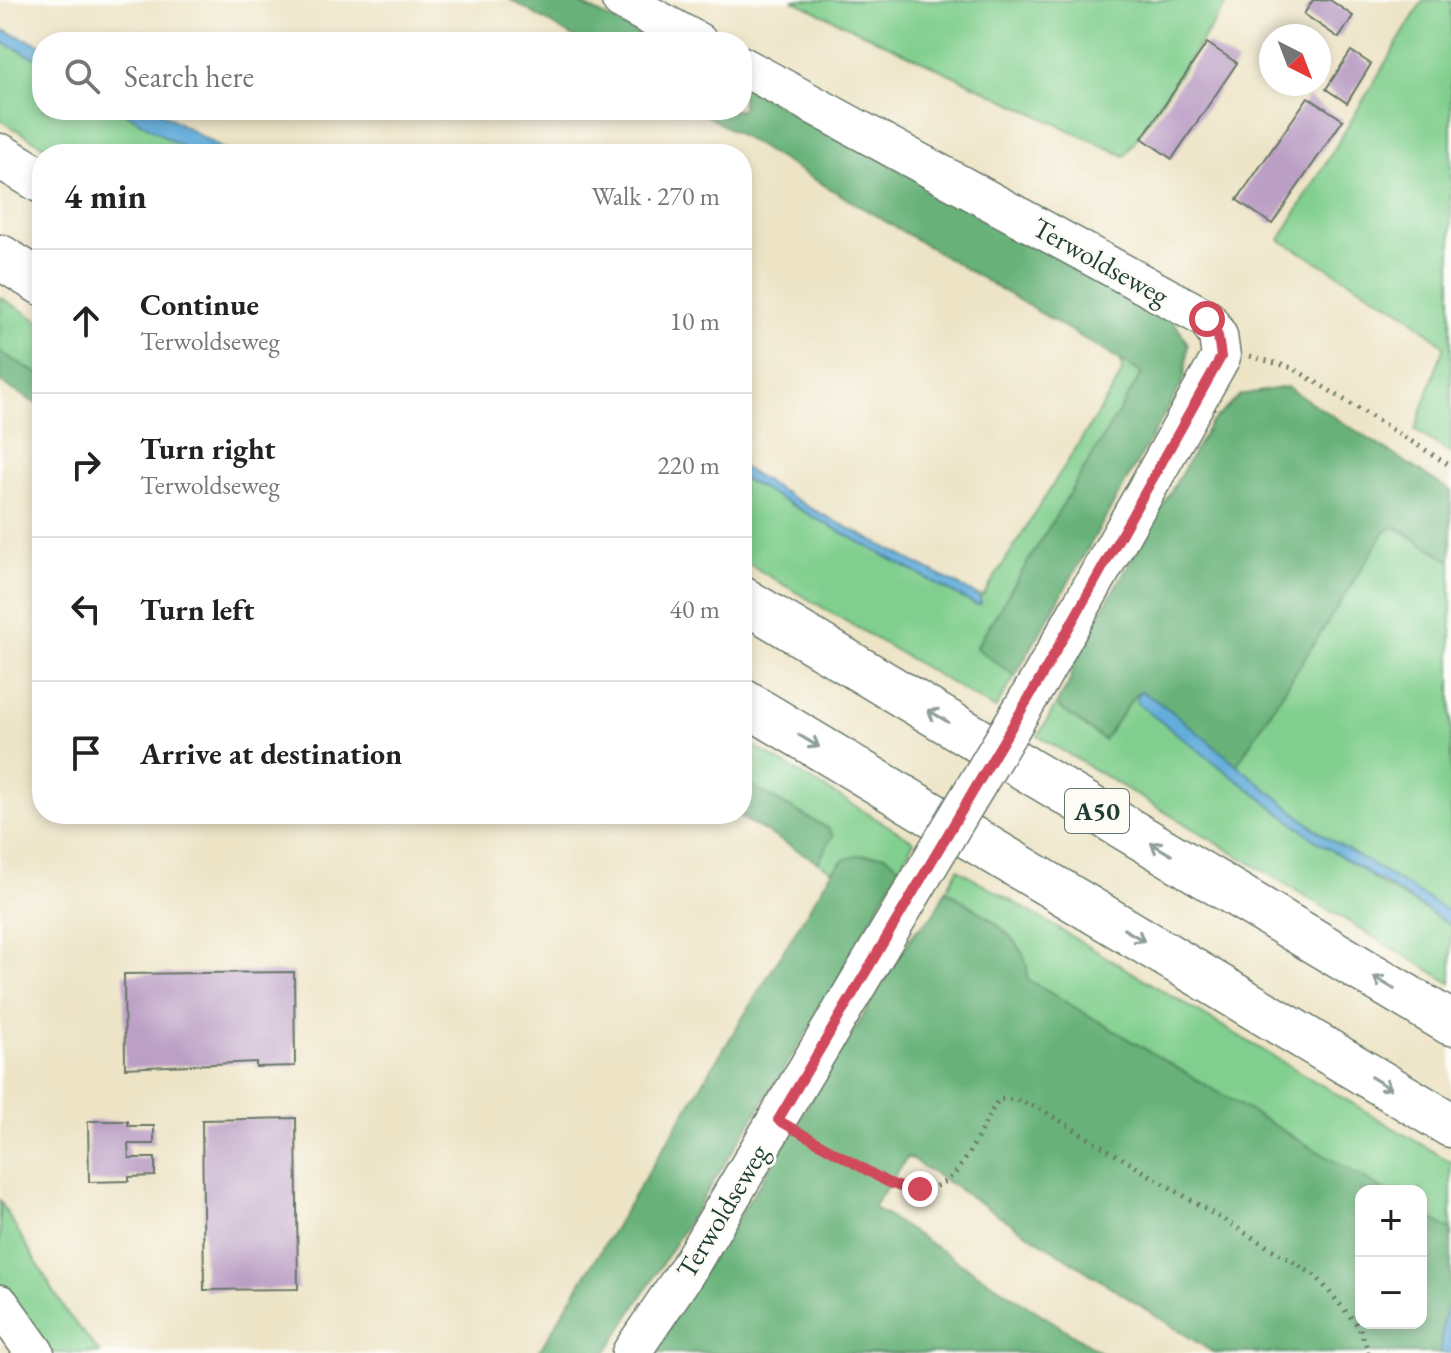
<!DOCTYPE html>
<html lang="en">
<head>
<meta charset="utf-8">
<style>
  :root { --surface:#fff; --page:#f2f2f2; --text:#222; --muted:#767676; --line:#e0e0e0 }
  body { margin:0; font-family:"EB Garamond",serif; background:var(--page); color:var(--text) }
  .controls { position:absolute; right:24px; bottom:24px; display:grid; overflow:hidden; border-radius:16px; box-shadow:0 4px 12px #0003 }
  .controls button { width:72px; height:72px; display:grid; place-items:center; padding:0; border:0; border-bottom:2px solid var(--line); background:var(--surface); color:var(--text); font:40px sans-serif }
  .compass { position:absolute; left:1259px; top:24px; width:72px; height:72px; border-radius:50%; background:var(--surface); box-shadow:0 4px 12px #0003; rotate:138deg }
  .stop { position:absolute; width:24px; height:24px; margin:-18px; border:6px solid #d1495b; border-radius:50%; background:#fff }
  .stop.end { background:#d1495b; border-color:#fff; box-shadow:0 2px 8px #0008 }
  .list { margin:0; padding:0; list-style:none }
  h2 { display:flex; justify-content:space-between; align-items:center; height:104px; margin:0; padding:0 32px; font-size:34px }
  h2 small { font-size:26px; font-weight:400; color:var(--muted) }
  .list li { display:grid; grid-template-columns:52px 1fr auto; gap:24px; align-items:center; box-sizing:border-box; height:144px; padding:0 32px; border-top:2px solid var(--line) }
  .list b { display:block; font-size:30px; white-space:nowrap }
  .list p { margin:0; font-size:26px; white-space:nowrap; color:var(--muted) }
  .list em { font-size:26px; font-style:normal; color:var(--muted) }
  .icon { flex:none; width:44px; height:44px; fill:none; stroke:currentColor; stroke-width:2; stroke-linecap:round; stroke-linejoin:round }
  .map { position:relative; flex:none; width:1451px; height:1353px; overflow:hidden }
  .search { position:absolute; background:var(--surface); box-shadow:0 4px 12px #0003; left:32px; top:32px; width:720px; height:88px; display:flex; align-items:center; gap:20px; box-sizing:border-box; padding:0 28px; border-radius:32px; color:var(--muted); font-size:30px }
  .panel { position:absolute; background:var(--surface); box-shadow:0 4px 12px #0003; left:32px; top:144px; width:720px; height:680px; border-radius:32px }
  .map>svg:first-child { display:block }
  .green { fill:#81cf8e; stroke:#508661; stroke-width:2 }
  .forest { fill:#68b279; stroke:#447856; stroke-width:2 }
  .water { fill:#64addc; stroke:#427588; stroke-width:2 }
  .building { fill:#bb9fc5 }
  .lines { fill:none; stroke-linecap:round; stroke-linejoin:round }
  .minor-casing { stroke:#677767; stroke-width:41 }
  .highway-casing { stroke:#677767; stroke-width:47 }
  .path { stroke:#677767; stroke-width:5; stroke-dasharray:2 6; stroke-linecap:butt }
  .minor { stroke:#fff; stroke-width:38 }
  .highway { stroke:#fff; stroke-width:44 }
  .minor-bridge-casing { stroke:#677767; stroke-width:41; stroke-linecap:butt }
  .minor-bridge { stroke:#fff; stroke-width:38 }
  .oneway { stroke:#8f9e9a }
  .route { stroke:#d1495b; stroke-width:10 }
  .labels { text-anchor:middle; stroke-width:6; stroke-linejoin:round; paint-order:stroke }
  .shield { fill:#fdfcf7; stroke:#62766e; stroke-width:2 }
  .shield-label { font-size:26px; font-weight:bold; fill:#1f3d34 }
  .street-label { font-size:28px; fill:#1f3d34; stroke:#fdfcf7 }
</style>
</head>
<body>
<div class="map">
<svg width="1451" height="1353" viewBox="0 0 1451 1353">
  <rect width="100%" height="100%" fill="#fdfcf7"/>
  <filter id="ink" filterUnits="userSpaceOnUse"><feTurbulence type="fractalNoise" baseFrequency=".0125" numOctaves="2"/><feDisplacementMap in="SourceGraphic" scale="16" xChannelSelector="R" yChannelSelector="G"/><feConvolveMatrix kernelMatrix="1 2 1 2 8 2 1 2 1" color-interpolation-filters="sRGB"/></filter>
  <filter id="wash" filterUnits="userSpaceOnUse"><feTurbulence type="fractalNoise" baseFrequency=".006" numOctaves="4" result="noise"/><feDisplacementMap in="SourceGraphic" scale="32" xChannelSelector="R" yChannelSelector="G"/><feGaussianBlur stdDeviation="1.8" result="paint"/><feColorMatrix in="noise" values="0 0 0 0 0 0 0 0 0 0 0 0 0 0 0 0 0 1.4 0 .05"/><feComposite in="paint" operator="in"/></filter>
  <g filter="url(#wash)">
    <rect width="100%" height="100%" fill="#ede4c6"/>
    <g class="green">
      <path d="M792 0H1229L1125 156Z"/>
      <path d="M1423 0H1451V454L1415 430 1444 346 1408 315 1280 240Z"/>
      <path d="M0 41 42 61V110H121L193 154H58L0 120Z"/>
      <path d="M0 297 42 323V376L0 352Z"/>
      <path d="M1121 361 1143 374 976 647 1015 676 995 709 742 560V478L976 605 977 595 983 596 1118 381 1122 372Z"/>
      <path d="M1393 526 1451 561V913L1323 835 1236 766 1386 530Z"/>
      <path d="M1136 693 1139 704 1381 884 1451 925V983L1038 736 1056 705 1104 740Z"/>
      <path d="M742 739 914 841 900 867 885 855 843 860 833 871 818 862 832 836 829 829 742 781Z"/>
      <path d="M958 869 1451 1162V1230L1421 1212V1191H1385L1026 979C1030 937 977 910 946 890Z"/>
      <path d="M0 1201 66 1312 100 1353H47L0 1288Z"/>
    </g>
    <g class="forest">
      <path d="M511 0H573L655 42H582Z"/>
      <path d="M742 85 1170 315 1188 344 1184 380 1015 676 976 648 1142 373 697 110H742Z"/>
      <path d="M0 352 42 376V407L0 382Z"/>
      <path d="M1287 387 1451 491V561L1398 527 1386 530 1236 766 1170 710 1141 691 1136 693 1104 740 1056 705 1069 683 1076 655 1210 424 1240 395Z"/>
      <path d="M742 781 829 829 833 836 818 862 735 814H742Z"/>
      <path d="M858 855H885L900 867 819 1013 606 1353H538L831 873 843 860Z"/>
      <path d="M946 890C975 909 1033 939 1027 979L1385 1191H1361V1323H1421V1212L1451 1230V1306L1445 1310 1440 1353H1214L908 1157 873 1207 1102 1353H650L766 1174 913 934 933 915Z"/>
    </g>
    <g class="water">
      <path d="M0 29 42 45V61L0 41Z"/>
      <path d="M121 110H157L231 154H193Z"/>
      <path d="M742 467 810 508 970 591 980 598 981 604 976 605 951 592 742 478Z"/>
      <path d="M1141 691 1170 710 1323 835 1451 913V925L1318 842 1138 704 1136 698Z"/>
      <path d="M1450 1306 1451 1353H1440L1445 1310Z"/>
    </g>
    <g id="blocks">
      <g class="building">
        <path d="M1313 0H1330L1353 16 1339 38 1304 14Z"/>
        <path d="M1207 43 1237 63 1172 159 1142 138Z"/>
        <path d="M1351 51 1371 64 1347 103 1326 89Z"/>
        <path d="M1308 97 1343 120 1272 224 1237 200Z"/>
        <path d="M294 972 295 1066 256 1067V1062L125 1068 124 974Z"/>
        <path d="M296 1118 298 1289 204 1290 202 1120Z"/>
        <path d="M88 1121H128V1126H154V1144H128L129 1158H155V1176L129 1177V1181L89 1182Z"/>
      </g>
    </g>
  </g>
  <g filter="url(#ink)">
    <use href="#blocks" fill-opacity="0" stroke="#677767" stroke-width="2"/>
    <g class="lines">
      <defs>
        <g id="minor">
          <path d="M621 0 698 42"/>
          <path d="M742 66 1207 319 1218 336 1221 357 1040 679"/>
          <path d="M0 1304 35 1353"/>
          <path d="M631 1353 686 1272 909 898"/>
        </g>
        <g id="highway">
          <path d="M0 156 42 181"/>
          <path d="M0 257 42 283"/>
          <path d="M742 599 1451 1023"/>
          <path d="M742 701 1451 1125"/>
        </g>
      </defs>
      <use href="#minor" class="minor-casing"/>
      <use href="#highway" class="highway-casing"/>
      <g class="path">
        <path d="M1250 356 1293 368 1451 466"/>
        <path d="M805 1135C841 1154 911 1212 950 1178 968 1163 984 1121 999 1099L1016 1100 1039 1108 1316 1276 1359 1327 1369 1353"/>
      </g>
      <use href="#minor" class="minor"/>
      <use href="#highway" class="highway"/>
      <defs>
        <path id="minor-bridge" d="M909 898 1040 679"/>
      </defs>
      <use href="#minor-bridge" class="minor-bridge-casing"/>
      <use href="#minor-bridge" class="minor-bridge"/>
    </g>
    <defs><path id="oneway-shaft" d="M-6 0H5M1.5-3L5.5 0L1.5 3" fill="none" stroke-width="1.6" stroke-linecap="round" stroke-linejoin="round" transform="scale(2)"/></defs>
    <g class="oneway">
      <use href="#oneway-shaft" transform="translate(938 716) rotate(-149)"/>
      <use href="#oneway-shaft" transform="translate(809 741) rotate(31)"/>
      <use href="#oneway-shaft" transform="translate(1161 849) rotate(-149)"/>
      <use href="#oneway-shaft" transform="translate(1134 935) rotate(31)"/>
      <use href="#oneway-shaft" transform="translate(1384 983) rotate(-149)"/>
      <use href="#oneway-shaft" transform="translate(1381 1083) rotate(31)"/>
    </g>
  </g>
  <g class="lines" filter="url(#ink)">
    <path class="route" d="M920 1189H906L887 1182 778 1120 1040 679 1221 357 1218 336 1207 319"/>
  </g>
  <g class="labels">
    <rect class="shield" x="1065" y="789" width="64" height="44" rx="6"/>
    <g class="shield-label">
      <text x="1097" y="820">A50</text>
    </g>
    <g class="street-label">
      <text transform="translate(1101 261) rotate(29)" y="10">Terwoldseweg</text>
      <text transform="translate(722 1211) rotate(-59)" y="10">Terwoldseweg</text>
    </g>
  </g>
</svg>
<div class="controls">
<button>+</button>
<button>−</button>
</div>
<svg class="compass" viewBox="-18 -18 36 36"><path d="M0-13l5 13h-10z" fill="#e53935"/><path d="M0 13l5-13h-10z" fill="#767676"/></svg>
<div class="stop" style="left:1207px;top:319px"></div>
<div class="stop end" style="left:920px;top:1189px"></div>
<div class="search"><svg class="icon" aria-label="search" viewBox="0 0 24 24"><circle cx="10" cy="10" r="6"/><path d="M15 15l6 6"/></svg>Search here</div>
<section class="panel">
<h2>4 min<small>Walk · 270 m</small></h2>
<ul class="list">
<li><svg class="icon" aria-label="ahead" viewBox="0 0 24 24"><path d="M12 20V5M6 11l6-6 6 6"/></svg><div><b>Continue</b><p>Terwoldseweg</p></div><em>10 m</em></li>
<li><svg class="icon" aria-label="right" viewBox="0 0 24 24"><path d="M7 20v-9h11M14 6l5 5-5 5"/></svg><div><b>Turn right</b><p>Terwoldseweg</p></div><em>220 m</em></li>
<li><svg class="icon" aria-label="left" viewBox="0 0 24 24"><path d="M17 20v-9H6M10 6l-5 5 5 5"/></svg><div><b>Turn left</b></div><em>40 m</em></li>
<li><svg class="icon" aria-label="arrive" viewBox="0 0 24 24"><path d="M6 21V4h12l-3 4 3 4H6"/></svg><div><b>Arrive at destination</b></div></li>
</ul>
</section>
</div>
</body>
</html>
